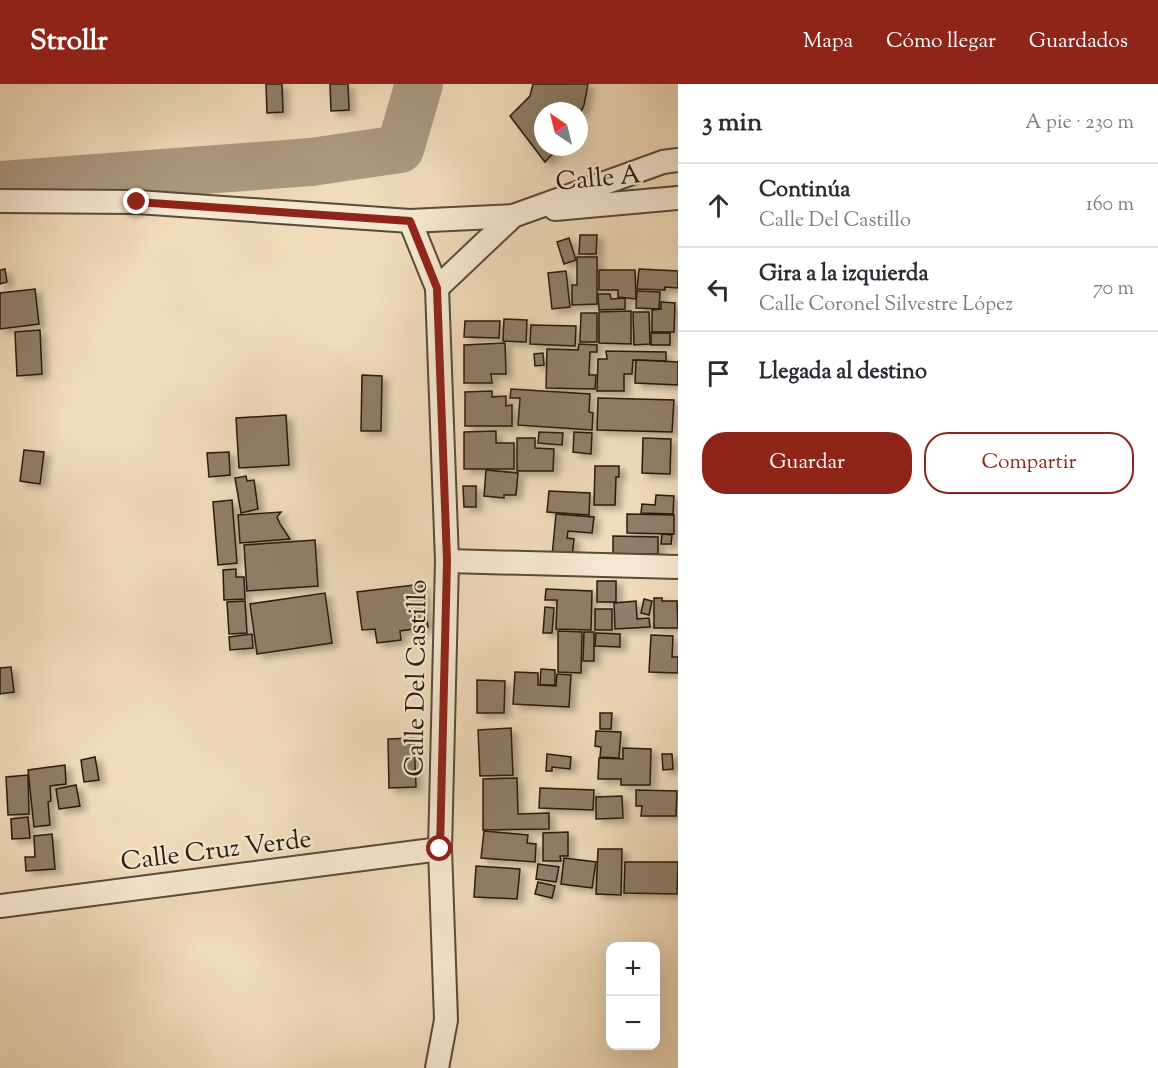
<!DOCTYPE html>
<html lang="es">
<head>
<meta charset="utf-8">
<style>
  :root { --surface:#fff; --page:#f7f7f7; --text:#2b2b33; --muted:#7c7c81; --line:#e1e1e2; --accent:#8f2418 }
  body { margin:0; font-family:"Sorts Mill Goudy",serif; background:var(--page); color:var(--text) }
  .controls { position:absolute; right:18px; bottom:18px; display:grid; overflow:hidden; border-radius:12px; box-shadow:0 6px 24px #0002 }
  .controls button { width:54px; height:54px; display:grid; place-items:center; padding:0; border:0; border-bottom:2px solid var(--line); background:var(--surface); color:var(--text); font:30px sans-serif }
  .compass { position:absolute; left:534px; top:18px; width:54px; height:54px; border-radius:50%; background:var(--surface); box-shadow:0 6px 24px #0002; rotate:325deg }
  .stop { position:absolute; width:18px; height:18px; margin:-14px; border:4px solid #8f2418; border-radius:50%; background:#fff }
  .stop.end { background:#8f2418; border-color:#fff; box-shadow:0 2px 6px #0008 }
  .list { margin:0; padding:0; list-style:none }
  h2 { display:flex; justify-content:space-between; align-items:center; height:78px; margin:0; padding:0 24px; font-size:26px }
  h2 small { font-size:20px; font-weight:400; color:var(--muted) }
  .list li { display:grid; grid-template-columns:39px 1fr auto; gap:18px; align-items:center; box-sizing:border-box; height:84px; padding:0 24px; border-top:2px solid var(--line) }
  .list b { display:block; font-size:22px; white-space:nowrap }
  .list p { margin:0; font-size:20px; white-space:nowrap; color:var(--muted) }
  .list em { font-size:20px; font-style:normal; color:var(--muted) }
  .actions { display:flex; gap:12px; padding:18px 24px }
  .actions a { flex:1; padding:14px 0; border:2px solid var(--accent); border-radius:24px; text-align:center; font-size:21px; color:var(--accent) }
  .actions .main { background:var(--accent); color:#fff }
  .icon { flex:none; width:33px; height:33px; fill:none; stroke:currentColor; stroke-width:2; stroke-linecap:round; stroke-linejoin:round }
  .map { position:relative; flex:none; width:678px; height:984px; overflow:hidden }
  header { display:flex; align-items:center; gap:36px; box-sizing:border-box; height:84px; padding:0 30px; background:var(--accent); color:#fff }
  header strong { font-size:28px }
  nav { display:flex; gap:33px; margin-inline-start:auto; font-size:21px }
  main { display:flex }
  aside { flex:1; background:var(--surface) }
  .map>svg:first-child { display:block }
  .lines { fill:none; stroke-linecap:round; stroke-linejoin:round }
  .river { stroke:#ab9980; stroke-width:48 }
  .building { fill:#8f7e67; stroke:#261a0e; stroke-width:1.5; filter:url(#shadow) }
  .minor-casing { stroke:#584a39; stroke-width:26 }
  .minor { stroke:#f5e8d2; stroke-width:22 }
  .route { stroke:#8f2418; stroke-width:8 }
  .labels { text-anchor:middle; stroke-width:4.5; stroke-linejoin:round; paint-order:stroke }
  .street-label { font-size:26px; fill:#261a0e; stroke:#f5e8d2 }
</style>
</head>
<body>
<header>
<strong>Strollr</strong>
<nav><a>Mapa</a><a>Cómo llegar</a><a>Guardados</a></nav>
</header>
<main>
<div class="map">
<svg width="678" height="984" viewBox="0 0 678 984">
  <defs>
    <filter id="shadow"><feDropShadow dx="6" dy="4" stdDeviation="3" flood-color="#0004"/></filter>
  </defs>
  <rect width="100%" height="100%" fill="#f0dbba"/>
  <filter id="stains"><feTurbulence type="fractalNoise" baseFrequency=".00333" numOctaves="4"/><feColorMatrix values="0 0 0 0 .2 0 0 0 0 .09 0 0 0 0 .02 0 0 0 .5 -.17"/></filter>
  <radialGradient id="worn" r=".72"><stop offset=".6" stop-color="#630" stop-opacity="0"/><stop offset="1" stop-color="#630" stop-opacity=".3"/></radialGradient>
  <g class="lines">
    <path class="river" d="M0 101 311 78 400 65 419 0"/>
  </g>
  <g class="building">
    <path d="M266 0H282L283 28 267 29Z"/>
    <path d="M330 0H348L349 26 331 27Z"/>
    <path d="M533 0H588L584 21 579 32V27H543V63H559L545 78 510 32 530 12Z"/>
    <path d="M580 151H597L596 170H579Z"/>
    <path d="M569 154 576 176 564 180 557 158Z"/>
    <path d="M577 173H597V220L572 221V201H577Z"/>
    <path d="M5 185 7 198 0 200V186Z"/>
    <path d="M639 185 678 187V204L665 203V206L637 205Z"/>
    <path d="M599 186H635L636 215 618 213V206H599Z"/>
    <path d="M566 187 570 223 552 225 548 189Z"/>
    <path d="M35 205 39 240 0 245V209Z"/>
    <path d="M637 207 660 208 659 225 636 224Z"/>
    <path d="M598 210H610L611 215 625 214V225L599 226Z"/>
    <path d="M661 218 675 219 674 248H652V226L661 225Z"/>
    <path d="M631 227V260L599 259V228Z"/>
    <path d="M633 228H649L650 260 634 261Z"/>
    <path d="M581 229H597V258H580Z"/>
    <path d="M504 235 527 236 526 258 503 257Z"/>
    <path d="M465 237H500L499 254 464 253Z"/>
    <path d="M531 241 576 242 575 262 530 260Z"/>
    <path d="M40 246 42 290 17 292 15 248Z"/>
    <rect x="651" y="249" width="19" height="12"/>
    <path d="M505 259 506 290H491L492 299H464V261Z"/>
    <path d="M579 260 597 261V268H590L589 291H596L595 305 546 304 547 265 578 266Z"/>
    <path d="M606 267 666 268V277L633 276 632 290H624V307H597L598 275H607Z"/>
    <path d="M543 269 544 281 535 282 534 270Z"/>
    <path d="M636 276 678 278V301L635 299Z"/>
    <path d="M362 291 382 292 381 347H361Z"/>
    <path d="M511 305 590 310 589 328 593 329 592 346 518 341 520 314H510Z"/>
    <path d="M492 307V313L506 312V322L512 321V342H465V308Z"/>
    <path d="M598 314 674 316 672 348 597 346Z"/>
    <path d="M286 331 289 381 239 384 236 334Z"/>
    <path d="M496 347V359H514V385H464V348Z"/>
    <path d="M539 348 563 349 562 361 538 359Z"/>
    <path d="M574 348 592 349 591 370 573 368Z"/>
    <path d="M517 354H535V364L554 365 553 387H517Z"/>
    <path d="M643 354 671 355 670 390 642 389Z"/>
    <path d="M24 366 44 368 40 400 20 397Z"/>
    <path d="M229 368 230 391 209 393 207 369Z"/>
    <path d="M595 382H619V393H616L615 421H594Z"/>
    <path d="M486 386 518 389 516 411H504V414L484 412Z"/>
    <path d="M246 392 247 397 254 396 258 425 241 429 235 394Z"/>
    <path d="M463 402H476V423H464Z"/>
    <path d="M549 407 590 409 589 431 547 428Z"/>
    <path d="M656 411 674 412 673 430 641 429 642 420 655 421Z"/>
    <path d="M232 416 237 479 218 481 213 418Z"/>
    <path d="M281 428 277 433 280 440 290 455 240 459 238 431Z"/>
    <path d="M556 430 594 433 592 449 568 447 567 454 574 455 572 474 552 472Z"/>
    <path d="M627 430 674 431V450L627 449Z"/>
    <path d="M662 450 672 451 671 460H661Z"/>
    <path d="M613 452 658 453V470H613Z"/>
    <path d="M315 456 318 502 247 507 244 461Z"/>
    <path d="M236 485V493H244L245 515 224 516 223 486Z"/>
    <rect x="597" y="497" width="19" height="21"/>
    <path d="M422 500 428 543 400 547 401 556 377 559 375 545 362 546 357 508Z"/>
    <path d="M546 505 592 507 591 546 556 545 557 516H545Z"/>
    <path d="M325 509 332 559 257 570 250 520Z"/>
    <path d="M654 514H662V517H677L678 544H654Z"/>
    <path d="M644 515 652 517 649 531 641 529Z"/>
    <path d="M245 517 247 549 229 550 227 518Z"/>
    <path d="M636 517 637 535 649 534 650 543 615 545 614 519Z"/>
    <path d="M545 523 554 524 552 549H543Z"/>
    <rect x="595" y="525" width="17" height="21"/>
    <path d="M558 547 582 548 581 589 558 588Z"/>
    <path d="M584 548H594V577H583Z"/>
    <path d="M596 549 620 550V563L595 562Z"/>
    <path d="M252 550 253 564 230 566 229 553Z"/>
    <path d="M651 551 673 552 672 573H678V589L649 588Z"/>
    <path d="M11 583 14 608 0 610V584Z"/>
    <path d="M541 585 555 586V601H540Z"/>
    <path d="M515 588 538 589V601L556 602 557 590 571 591 569 623 513 620Z"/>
    <path d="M477 596 505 597 504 629H477Z"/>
    <path d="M600 629H612L611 645H600Z"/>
    <path d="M511 644 513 691 480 692 478 646Z"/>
    <path d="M596 647 621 648 619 674 600 673 601 663 595 662Z"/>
    <path d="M414 654 416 703 389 704 388 655Z"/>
    <path d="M623 664 651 665 650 701H621V695H598L599 674 623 675Z"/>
    <path d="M547 670 571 673 570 685 552 683V687H546Z"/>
    <path d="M662 670H672L673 685 663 686Z"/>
    <path d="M95 673 99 696 84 698 81 676Z"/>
    <path d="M65 681 66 700 50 702 51 717 48 718 50 741 34 743 28 686Z"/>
    <path d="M28 691 29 730 8 731 6 693Z"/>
    <path d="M517 694 518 730 549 729V745L483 746V695Z"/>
    <path d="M76 701 80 722 59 725 56 705Z"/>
    <path d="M540 704 594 706 593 726 539 724Z"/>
    <path d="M636 706 677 707 676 732H641L642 722H636Z"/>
    <path d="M622 712 623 734 596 735V713Z"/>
    <path d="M28 733 30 754 12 755 11 735Z"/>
    <path d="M484 747 528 751 527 759 536 760 535 778 481 774Z"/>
    <path d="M568 748V772H560L561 777H543V749Z"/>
    <path d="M52 750 55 785 26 787 25 773H35L34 752Z"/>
    <path d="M598 765H622L621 811 596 810Z"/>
    <path d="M564 774 596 778 592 804 561 800Z"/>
    <path d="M625 778H678L677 810 624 809Z"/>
    <path d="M538 780 559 783 556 798 536 795Z"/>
    <path d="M476 782 520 785 517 815 474 813Z"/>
    <path d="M538 798 555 802 552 814 535 810Z"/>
  </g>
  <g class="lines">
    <defs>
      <g id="minor">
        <path d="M0 117 137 118 410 137 513 132 663 78 678 76"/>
        <path d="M555 125 678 114"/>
        <path d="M410 137 437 204 447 477 440 765 446 936 437 984"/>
        <path d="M437 204 513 132"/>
        <path d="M447 477 678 483"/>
        <path d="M0 822 440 765"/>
      </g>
    </defs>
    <use href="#minor" class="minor-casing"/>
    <use href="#minor" class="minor"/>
  </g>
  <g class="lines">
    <path class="route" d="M137 118 410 137 437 204 447 477 440 765"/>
  </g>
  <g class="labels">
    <g class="street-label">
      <text transform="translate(598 93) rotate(-5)" y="9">Calle A</text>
      <text transform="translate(415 594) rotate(-89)" y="9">Calle Del Castillo</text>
      <text transform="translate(216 765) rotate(-7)" y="9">Calle Cruz Verde</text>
    </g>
  </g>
  <rect width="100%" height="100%" filter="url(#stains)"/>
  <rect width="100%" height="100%" fill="url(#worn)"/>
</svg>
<div class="controls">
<button>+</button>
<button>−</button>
</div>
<svg class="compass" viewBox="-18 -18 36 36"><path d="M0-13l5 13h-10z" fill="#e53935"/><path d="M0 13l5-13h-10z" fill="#7c7c81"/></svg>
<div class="stop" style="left:440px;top:765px"></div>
<div class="stop end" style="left:137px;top:118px"></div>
</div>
<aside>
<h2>3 min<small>A pie · 230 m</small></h2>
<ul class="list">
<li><svg class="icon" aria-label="ahead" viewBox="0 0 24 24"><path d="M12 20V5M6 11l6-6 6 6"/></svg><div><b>Continúa</b><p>Calle Del Castillo</p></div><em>160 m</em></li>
<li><svg class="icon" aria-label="left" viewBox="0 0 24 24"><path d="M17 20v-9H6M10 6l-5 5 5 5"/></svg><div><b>Gira a la izquierda</b><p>Calle Coronel Silvestre López</p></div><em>70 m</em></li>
<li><svg class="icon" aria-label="arrive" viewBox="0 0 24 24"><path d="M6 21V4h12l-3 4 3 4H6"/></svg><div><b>Llegada al destino</b></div></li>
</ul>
<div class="actions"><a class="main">Guardar</a><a>Compartir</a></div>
</aside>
</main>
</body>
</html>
